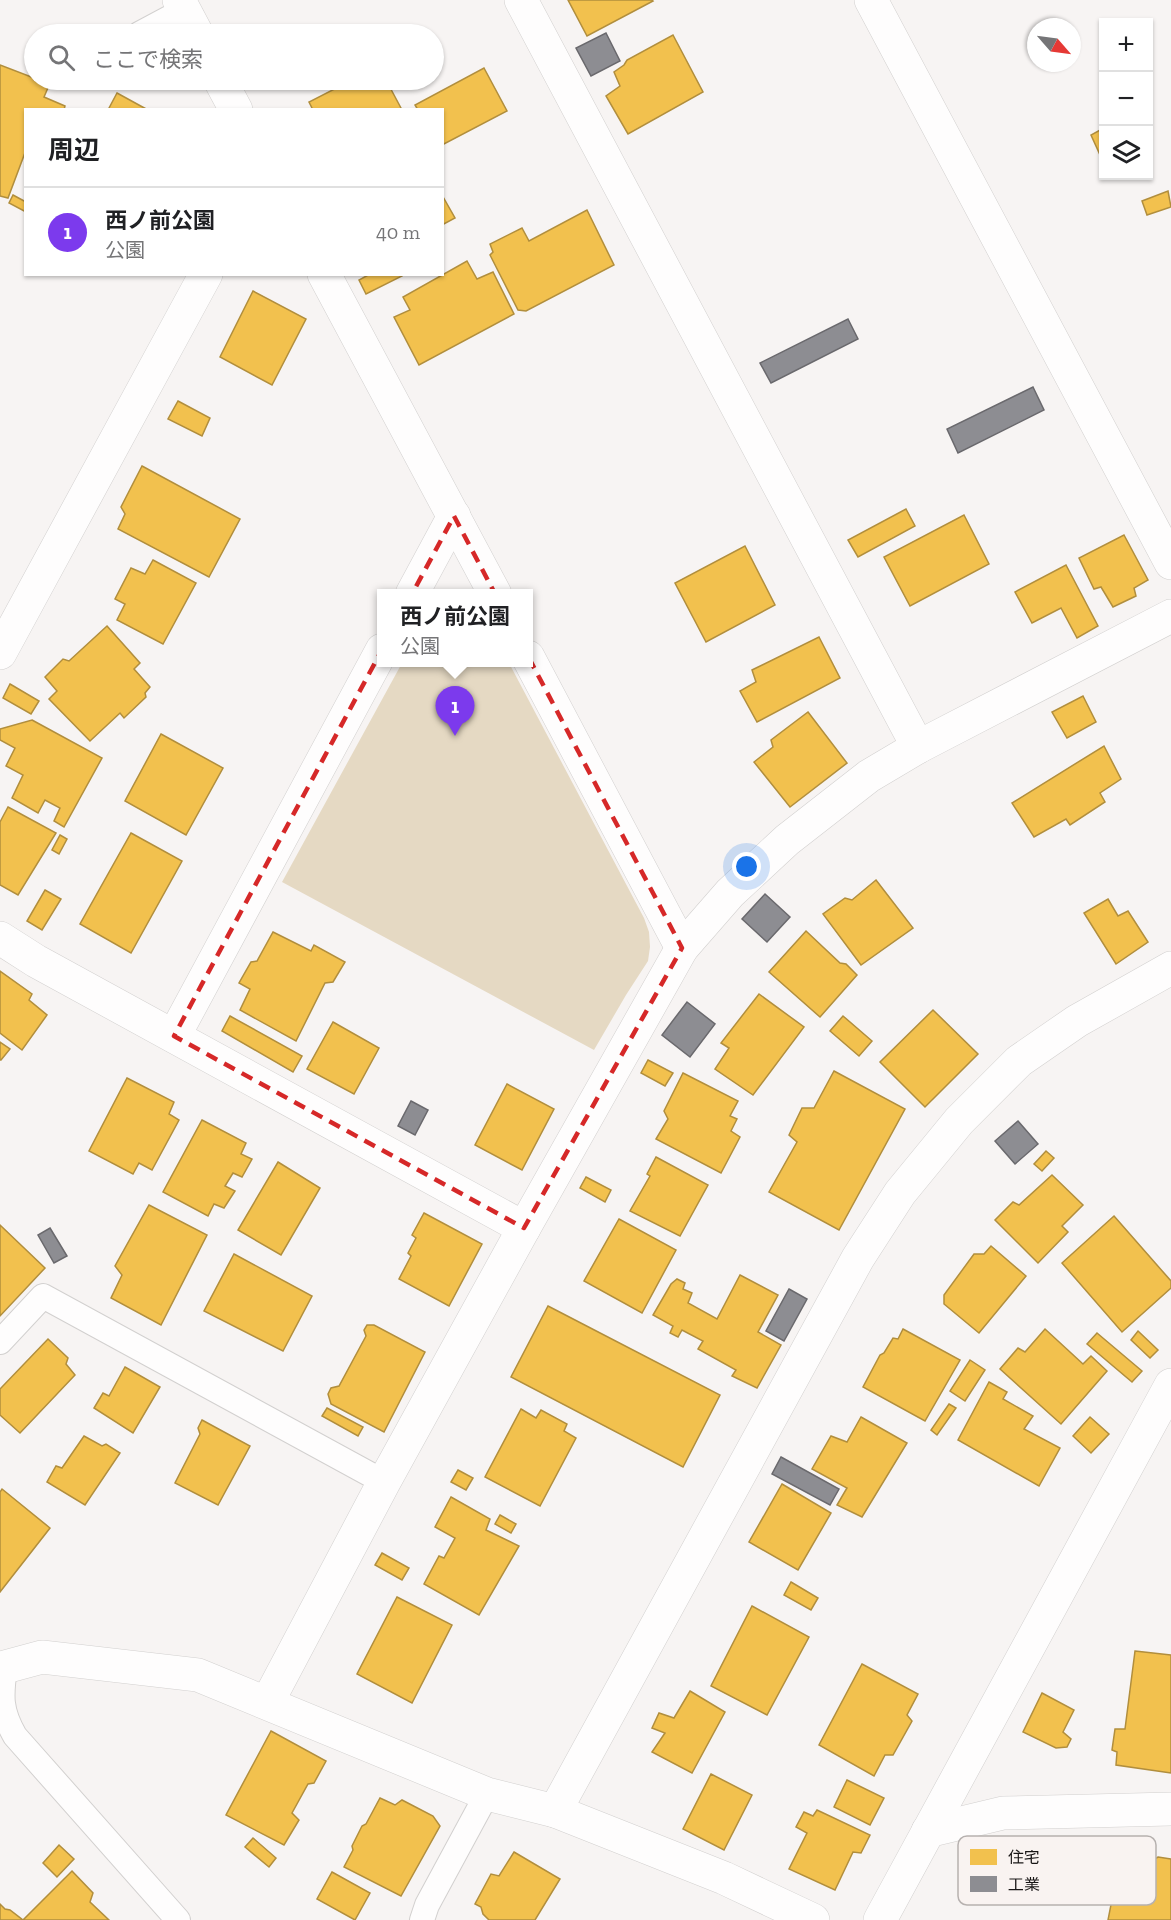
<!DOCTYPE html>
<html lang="ja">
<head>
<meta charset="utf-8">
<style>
  :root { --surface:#fff; --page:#f6f6f6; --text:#202124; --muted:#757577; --line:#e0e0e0; --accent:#7c3aed }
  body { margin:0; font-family:"Zilla Slab","Noto Sans JP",serif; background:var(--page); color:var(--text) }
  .controls { position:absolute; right:18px; top:18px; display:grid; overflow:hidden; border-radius:0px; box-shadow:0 2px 4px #0004 }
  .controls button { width:54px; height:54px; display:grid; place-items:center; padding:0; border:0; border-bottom:2px solid var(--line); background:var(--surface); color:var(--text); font:30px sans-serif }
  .compass { position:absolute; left:1027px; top:18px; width:54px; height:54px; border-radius:50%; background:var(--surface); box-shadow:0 2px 4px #0004; rotate:118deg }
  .you { position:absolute; left:747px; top:867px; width:21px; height:21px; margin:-15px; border:4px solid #fff; border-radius:50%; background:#1a73e8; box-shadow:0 0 0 9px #1a73e833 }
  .badge { display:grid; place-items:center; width:39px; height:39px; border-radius:50%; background:var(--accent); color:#fff; font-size:20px; font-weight:700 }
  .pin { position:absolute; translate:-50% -50px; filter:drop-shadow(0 2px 3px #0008) }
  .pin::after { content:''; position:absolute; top:32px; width:21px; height:18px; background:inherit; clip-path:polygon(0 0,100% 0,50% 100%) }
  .popup { position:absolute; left:377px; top:589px; width:156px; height:78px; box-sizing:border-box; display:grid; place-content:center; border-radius:0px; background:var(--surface); filter:drop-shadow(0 2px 4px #0005); font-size:20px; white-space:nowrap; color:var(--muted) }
  .popup b { font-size:22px; color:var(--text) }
  .popup::after { content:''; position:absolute; left:50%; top:100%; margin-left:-12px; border:12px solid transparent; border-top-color:var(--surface) }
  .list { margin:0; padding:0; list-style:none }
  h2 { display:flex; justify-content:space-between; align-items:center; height:78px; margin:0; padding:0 24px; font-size:26px }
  h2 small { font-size:20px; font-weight:400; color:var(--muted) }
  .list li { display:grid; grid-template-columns:39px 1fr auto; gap:18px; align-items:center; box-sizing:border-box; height:90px; padding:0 24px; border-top:2px solid var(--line) }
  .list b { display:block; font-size:22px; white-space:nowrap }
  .list p { margin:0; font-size:20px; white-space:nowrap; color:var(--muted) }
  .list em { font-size:20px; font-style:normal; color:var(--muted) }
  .icon { flex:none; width:33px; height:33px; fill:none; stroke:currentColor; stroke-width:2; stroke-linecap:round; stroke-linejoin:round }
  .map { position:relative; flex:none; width:1171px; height:1920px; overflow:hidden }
  .search { position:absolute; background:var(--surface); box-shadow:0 2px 4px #0004; left:24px; top:24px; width:420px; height:66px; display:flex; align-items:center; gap:15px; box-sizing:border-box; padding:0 21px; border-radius:33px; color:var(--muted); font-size:22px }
  .panel { position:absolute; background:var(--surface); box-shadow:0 2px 4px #0004; left:24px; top:108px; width:420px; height:168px; border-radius:0px }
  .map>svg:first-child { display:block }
  .green { fill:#e5d9c3 }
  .homes { fill:#f2c14e; stroke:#b18e3d; stroke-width:1.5 }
  .industry { fill:#8d8d92; stroke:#6a696d; stroke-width:1.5 }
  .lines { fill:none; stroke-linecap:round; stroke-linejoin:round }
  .service-casing { stroke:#d2d0cf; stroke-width:26 }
  .minor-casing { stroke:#d2d0cf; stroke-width:34 }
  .service { stroke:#fefdfd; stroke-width:24 }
  .minor { stroke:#fefdfd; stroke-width:33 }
  .marked { fill:none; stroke:#d62828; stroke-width:4.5; stroke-dasharray:12 8; stroke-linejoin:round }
  .key { fill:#f9f3f1; stroke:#b6b1af; stroke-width:1.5 }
  .key-label { font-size:16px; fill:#181616 }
</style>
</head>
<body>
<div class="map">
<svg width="1171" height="1920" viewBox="0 0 1171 1920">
  <rect width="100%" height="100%" fill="#f7f4f3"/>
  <path class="green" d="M402 663H509L644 918 649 932 650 947 648 961 626 995 594 1050 282 882Z"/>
  <g class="homes">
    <path d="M568 0H652L653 1 587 36Z"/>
    <path d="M673 35 703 92 628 134 606 96 620 86 614 72 624 65 627 60Z"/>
    <path d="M0 65 34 78V80L50 83 44 97 65 106 64 110H26V150L8 198 0 196Z"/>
    <path d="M484 68 507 111 442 145V110H418L415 105Z"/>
    <path d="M352 80H386L402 110H313L309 102Z"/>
    <path d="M117 93 148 110H108Z"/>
    <path d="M1102 129 1104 156 1101 157 1091 135Z"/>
    <path d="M1168 191 1171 207 1147 215 1142 201Z"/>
    <path d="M13 195 26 202V212L9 203Z"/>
    <path d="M442 195 455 218 442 225Z"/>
    <path d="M587 210 614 265 526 311 518 310 490 255 493 252 490 244 522 228 529 241Z"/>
    <path d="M467 261 477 279 493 272 514 314 419 365 394 317 410 310 403 297Z"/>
    <path d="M370 274H401L402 276 366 294 359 280Z"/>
    <path d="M253 291 306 319 272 385 220 357Z"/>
    <path d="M178 401 210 418 202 436 168 419Z"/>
    <path d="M142 466 240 519 209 577 118 529 125 514 121 507Z"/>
    <path d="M906 509 915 526 858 557 848 540Z"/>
    <path d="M964 515 989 564 910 606 884 557Z"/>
    <path d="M1124 535 1148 580 1134 588 1136 596 1113 607 1101 587 1094 589 1079 558Z"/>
    <path d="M745 546 775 605 706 642 675 583Z"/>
    <path d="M153 560 196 583 163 644 117 620 125 604 115 599 131 568 145 574Z"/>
    <path d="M1066 565 1098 626 1077 638 1061 608 1032 623 1015 592Z"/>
    <path d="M107 626 140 663 134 669 150 687 145 693 146 697 124 718 120 713 90 741 49 699 57 691 45 677 63 659 69 661Z"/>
    <path d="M819 637 840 678 757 722 740 691 756 682 752 670Z"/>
    <path d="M10 684 39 701 31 714 3 698Z"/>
    <path d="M1083 696 1096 722 1067 738 1052 712Z"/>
    <path d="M808 712 847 763 790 807 754 762 773 747 771 740Z"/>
    <path d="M32 720 102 758 64 827 54 821 60 808 45 800 38 813 12 798 23 775 6 766 15 748 0 740V729Z"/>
    <path d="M161 734 223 768 186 835 125 801Z"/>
    <path d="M1104 746 1121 779 1100 793 1105 802 1070 825 1066 819 1034 837 1012 803Z"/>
    <path d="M8 807 56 833 18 895 0 885V822Z"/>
    <path d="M131 833 182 861 131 953 80 924Z"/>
    <path d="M60 835 67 839 59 854 52 850Z"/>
    <path d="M876 880 913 928 861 965 823 914 845 898 852 900Z"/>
    <path d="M45 890 61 899 42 930 27 921Z"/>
    <path d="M1108 899 1118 916 1128 911 1148 942 1116 964 1084 913Z"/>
    <path d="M806 931 840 963 846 964 857 975 820 1017 769 972Z"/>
    <path d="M273 932 311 951 314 945 345 962 333 982 325 983 296 1041 240 1010 250 989 239 983 251 962 257 961Z"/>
    <path d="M0 971 32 994 29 1000 47 1015 22 1050 0 1033Z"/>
    <path d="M759 994 804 1027 753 1095 715 1069 729 1048 721 1043Z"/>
    <path d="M933 1010 978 1054 925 1107 880 1062Z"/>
    <path d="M230 1016 302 1056 293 1072 222 1031Z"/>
    <path d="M843 1016 872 1041 859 1056 830 1031Z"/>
    <path d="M333 1022 379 1048 354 1094 307 1069Z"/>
    <path d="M0 1042 10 1049 1 1060H0Z"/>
    <path d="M648 1060 673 1073 665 1086 641 1073Z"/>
    <path d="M834 1071 905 1109 839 1230 769 1192 797 1142 789 1135 802 1108H814Z"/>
    <path d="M683 1073 738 1101 730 1116 737 1119 731 1131 740 1137 721 1173 656 1139 668 1119 664 1111Z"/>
    <path d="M127 1078 174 1102 169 1114 179 1120 152 1170 139 1163 133 1174 89 1151Z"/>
    <path d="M507 1084 554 1109 522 1170 475 1145Z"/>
    <path d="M202 1120 246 1143 241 1154 252 1159 242 1177 233 1173 225 1186 235 1191 224 1208 214 1204 208 1216 163 1192Z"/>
    <path d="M1046 1151 1054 1158 1042 1171 1034 1164Z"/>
    <path d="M656 1157 708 1185 680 1236 630 1211 650 1176 647 1174Z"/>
    <path d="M278 1162 320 1188 281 1255 238 1230Z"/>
    <path d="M1052 1175 1083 1205 1062 1226 1068 1232 1038 1263 995 1220 1013 1202 1019 1205Z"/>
    <path d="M586 1177 611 1190 605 1202 580 1188Z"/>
    <path d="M149 1205 207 1235 161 1325 111 1298 122 1275 115 1266Z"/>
    <path d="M424 1213 482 1244 449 1306 399 1279 411 1256 408 1253 416 1238 412 1235Z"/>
    <path d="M1114 1216 1171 1281V1288L1122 1332 1062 1263Z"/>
    <path d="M619 1219 676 1250 642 1313 584 1281Z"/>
    <path d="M0 1225 45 1268 0 1316Z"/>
    <path d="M991 1246 1026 1276 979 1333 944 1304V1295L974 1254H984Z"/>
    <path d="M234 1254 312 1296 283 1351 204 1311Z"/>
    <path d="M740 1275 778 1295 758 1332 781 1345 757 1388 732 1376 736 1370 698 1349 703 1341 682 1330 678 1337 670 1333 673 1326 653 1315 671 1284 677 1279 685 1283 683 1289 692 1293 688 1303 717 1319Z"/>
    <path d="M548 1306 720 1395 683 1467 511 1377Z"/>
    <path d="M367 1325H374L425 1352 384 1432 331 1404 328 1394 331 1388 339 1386 366 1336 364 1330Z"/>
    <path d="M903 1329 960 1360 925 1421 863 1387 880 1355 884 1353 893 1338 898 1339Z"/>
    <path d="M1045 1329 1083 1364 1091 1356 1107 1371 1061 1424 1000 1369 1018 1348 1025 1352Z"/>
    <path d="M1138 1331 1158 1350 1150 1358 1131 1340Z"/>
    <path d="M1097 1333 1142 1371 1132 1382 1087 1344Z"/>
    <path d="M48 1339 68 1358 66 1364 75 1375 20 1433 0 1415V1389Z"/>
    <path d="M970 1360 985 1370 965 1401 950 1391Z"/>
    <path d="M125 1367 160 1387 133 1433 94 1408 103 1393 109 1396Z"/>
    <path d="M989 1382 1007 1392 1003 1399 1033 1416 1024 1429 1060 1448 1039 1486 958 1440Z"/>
    <path d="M949 1404 956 1408 937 1435 931 1430Z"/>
    <path d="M327 1408 363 1427 358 1436 322 1416Z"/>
    <path d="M521 1409 536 1418 541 1410 567 1424 564 1431 576 1438 540 1506 485 1477Z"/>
    <path d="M861 1417 907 1443 862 1517 837 1505 847 1488 812 1469 831 1436 847 1442Z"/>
    <path d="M1090 1417 1109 1434 1091 1453 1073 1436Z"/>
    <path d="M202 1420 250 1446 218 1505 175 1483 200 1434 198 1428Z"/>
    <path d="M84 1436 102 1446 106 1444 120 1453 85 1505 47 1482 56 1466 62 1468Z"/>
    <path d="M458 1470 473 1478 466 1490 451 1482Z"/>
    <path d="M782 1484 831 1513 798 1570 749 1542Z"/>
    <path d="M2 1489 50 1528 0 1592V1492Z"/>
    <path d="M451 1497 490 1519 486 1530 519 1546 479 1615 424 1584 439 1556 444 1558 455 1538 435 1527Z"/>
    <path d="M500 1515 516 1524 511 1533 495 1524Z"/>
    <path d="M382 1553 409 1568 402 1580 375 1565Z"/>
    <path d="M791 1582 818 1598 811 1610 784 1595Z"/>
    <path d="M397 1597 452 1625 412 1703 357 1674Z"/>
    <path d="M752 1606 809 1637 767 1715 711 1686Z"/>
    <path d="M1135 1651 1171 1655V1773L1116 1765 1117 1752 1112 1750 1115 1729H1125Z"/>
    <path d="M862 1664 918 1694 907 1715 912 1721 893 1755H885L874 1776 819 1745Z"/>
    <path d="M690 1691 725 1712 692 1773 652 1752 665 1733 652 1728 659 1713 674 1718Z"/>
    <path d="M1042 1693 1074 1710 1063 1732 1071 1739 1067 1747 1056 1748 1023 1732Z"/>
    <path d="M271 1731 326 1761 314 1783 308 1784 292 1813 299 1820 284 1845 226 1815Z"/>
    <path d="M711 1774 752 1795 724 1850 683 1829Z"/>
    <path d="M847 1780 884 1798 870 1825 834 1807Z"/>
    <path d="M380 1798 395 1805 402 1800 433 1816 440 1826 401 1896 344 1867 353 1850 352 1846 362 1826 366 1824Z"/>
    <path d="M817 1810 870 1835 861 1853 853 1852 835 1890 789 1869 807 1833 796 1827 804 1812 813 1816Z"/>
    <path d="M253 1838 276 1858 269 1867 245 1847Z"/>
    <path d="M59 1845 74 1859 57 1877 43 1863Z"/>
    <path d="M514 1852 560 1879 535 1920H489L483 1914 481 1907 475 1904 491 1874 499 1876Z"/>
    <path d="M1158 1857 1171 1859V1920H1108L1119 1864 1142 1867Z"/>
    <path d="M72 1871 93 1893 90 1902 109 1920H23Z"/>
    <path d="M332 1872 370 1893 355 1920 317 1899Z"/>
    <path d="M0 1904 5 1909 10 1910 23 1920H0Z"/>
  </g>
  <g class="industry">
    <path d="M606 33 620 61 591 76 576 48Z"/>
    <path d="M848 319 858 339 771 383 760 363Z"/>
    <path d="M1033 387 1044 410 958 453 947 429Z"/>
    <path d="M765 894 790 917 767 942 742 919Z"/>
    <path d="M687 1002 715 1024 690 1057 662 1035Z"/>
    <path d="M411 1101 428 1110 415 1135 398 1126Z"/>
    <path d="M1018 1121 1038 1144 1015 1164 995 1141Z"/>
    <path d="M50 1228 67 1256 54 1263 38 1235Z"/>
    <path d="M789 1289 807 1299 784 1341 766 1331Z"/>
    <path d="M781 1457 839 1489 830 1505 772 1474Z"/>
  </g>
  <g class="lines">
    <defs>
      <g id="service">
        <path d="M139 34 184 10"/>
        <path d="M0 1342 43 1296 384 1482"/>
        <path d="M0 1666 5 1667C1 1696 0 1710 15 1736L178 1920"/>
        <path d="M422 1920 427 1905 487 1794"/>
      </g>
      <g id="minor">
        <path d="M179 0 197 34"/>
        <path d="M521 0 918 747"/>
        <path d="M871 0 1171 563"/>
        <path d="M220 80 236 110"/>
        <path d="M324 274 495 594"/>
        <path d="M412 594 454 516"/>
        <path d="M0 653 206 274"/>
        <path d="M528 657 682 948"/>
        <path d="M0 938 36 961 524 1228"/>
        <path d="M174 1036 382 650"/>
        <path d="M5 1667 42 1657 198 1675 487 1794 555 1811 724 1878 813 1920"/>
        <path d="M267 1703 384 1482 524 1228 682 948 730 893 787 840 869 776 918 747 1171 616"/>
        <path d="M555 1811 858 1258 900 1193 959 1121 1019 1061 1077 1021 1171 968"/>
        <path d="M928 1831 1003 1813 1171 1809"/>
        <path d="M880 1920 1171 1385"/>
      </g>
    </defs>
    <use href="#service" class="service-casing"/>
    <use href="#minor" class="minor-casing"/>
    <use href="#service" class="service"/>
    <use href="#minor" class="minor"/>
  </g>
  <path class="marked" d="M454 516 682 948 524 1228 174 1036Z"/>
  <rect x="958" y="1836" width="198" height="69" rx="9" class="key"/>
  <rect x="970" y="1849" width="27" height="16" fill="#f2c14e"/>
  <rect x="970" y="1876" width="27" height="16" fill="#8d8d92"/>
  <g class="key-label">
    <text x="1008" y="1863">住宅</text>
    <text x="1008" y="1890">工業</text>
  </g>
</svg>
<div class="controls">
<button>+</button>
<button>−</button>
<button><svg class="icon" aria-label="layers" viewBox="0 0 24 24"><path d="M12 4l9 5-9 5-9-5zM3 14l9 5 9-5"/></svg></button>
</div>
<svg class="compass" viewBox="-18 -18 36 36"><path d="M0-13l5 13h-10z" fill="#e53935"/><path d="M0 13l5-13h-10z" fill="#757577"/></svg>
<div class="you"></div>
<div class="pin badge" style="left:455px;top:736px">1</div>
<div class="popup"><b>西ノ前公園</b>公園</div>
<div class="search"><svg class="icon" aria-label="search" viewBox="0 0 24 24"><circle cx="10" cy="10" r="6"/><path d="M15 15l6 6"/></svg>ここで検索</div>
<section class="panel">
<h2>周辺<small></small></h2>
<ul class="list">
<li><span class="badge">1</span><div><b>西ノ前公園</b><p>公園</p></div><em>40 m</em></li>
</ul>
</section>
</div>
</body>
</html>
